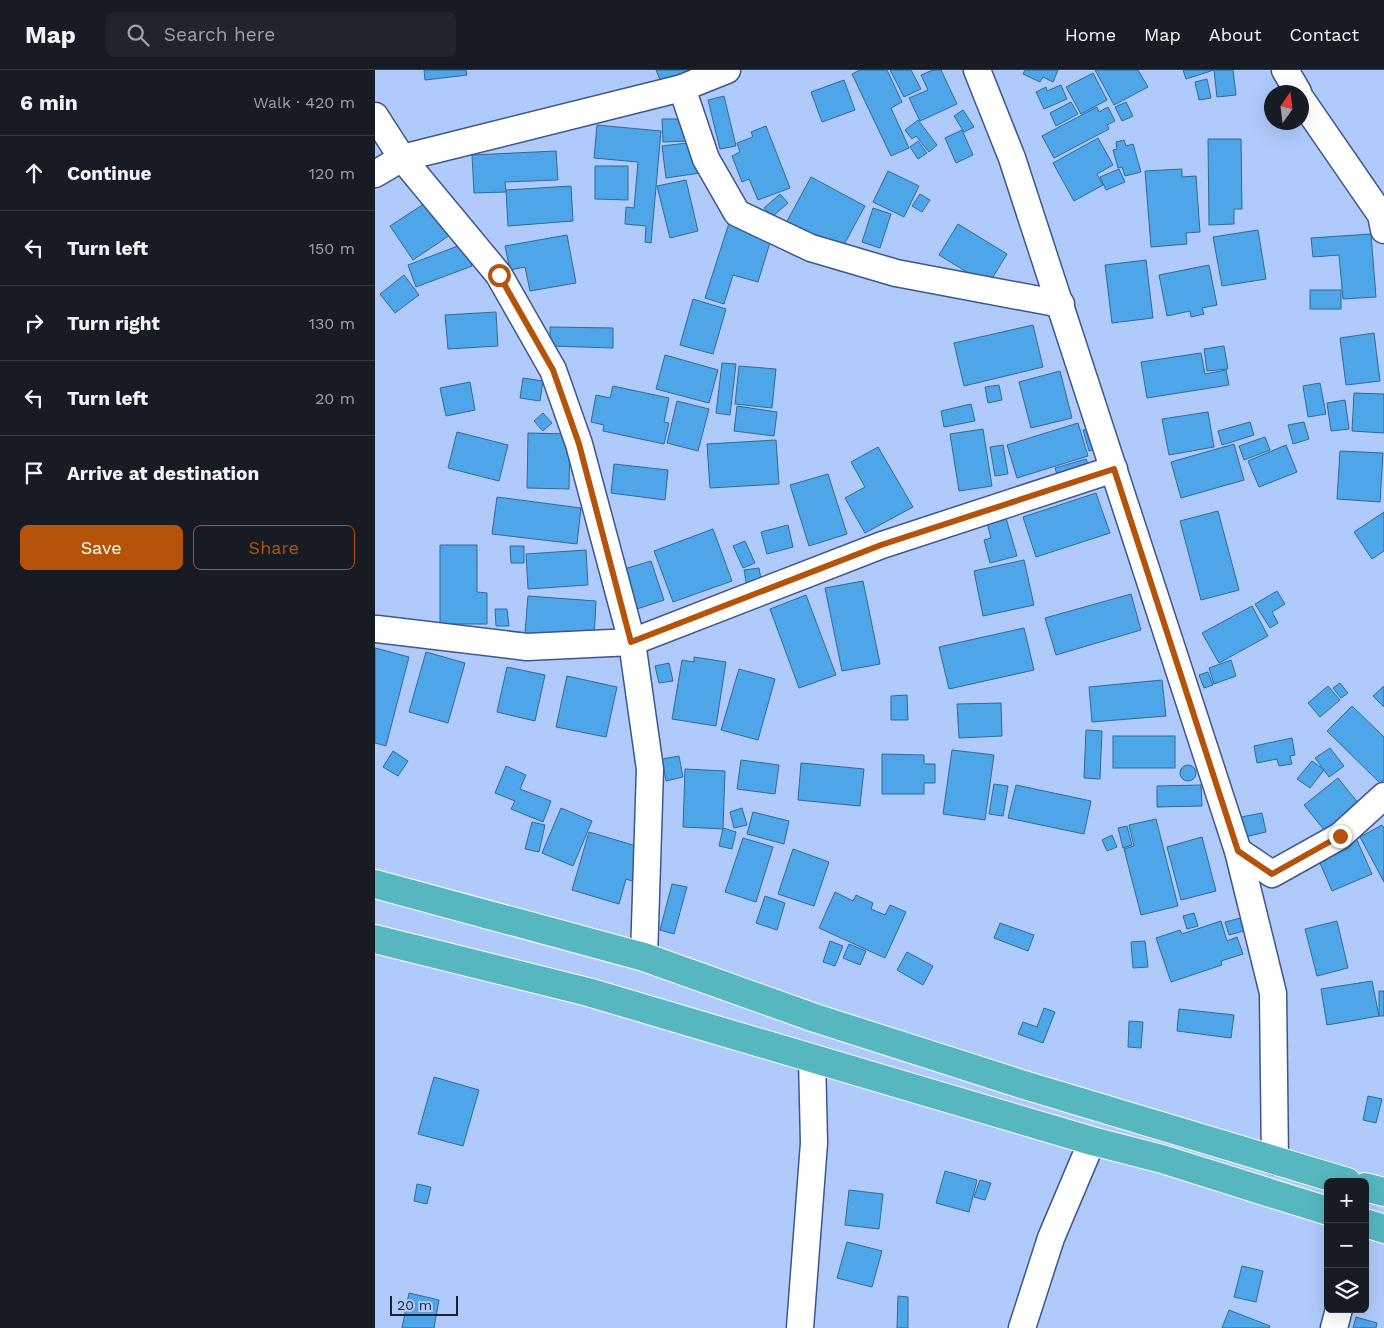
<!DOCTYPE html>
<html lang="en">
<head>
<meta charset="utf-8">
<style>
  :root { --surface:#171b24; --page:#20242c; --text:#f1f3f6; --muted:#9ea1a6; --line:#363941; --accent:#b45309 }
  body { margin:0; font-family:"Work Sans",sans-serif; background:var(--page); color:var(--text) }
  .controls { position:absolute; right:15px; bottom:15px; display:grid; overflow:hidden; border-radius:8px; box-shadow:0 5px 20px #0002 }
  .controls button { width:45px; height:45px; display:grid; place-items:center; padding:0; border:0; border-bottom:1px solid var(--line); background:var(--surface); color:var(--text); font:25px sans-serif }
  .compass { position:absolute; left:889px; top:15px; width:45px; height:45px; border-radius:50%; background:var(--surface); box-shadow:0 5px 20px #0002; rotate:14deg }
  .scale { position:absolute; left:15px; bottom:12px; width:68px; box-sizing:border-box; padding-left:5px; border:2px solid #162138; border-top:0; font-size:14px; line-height:18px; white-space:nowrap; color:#162138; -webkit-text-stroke:4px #b1cafc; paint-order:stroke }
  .stop { position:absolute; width:15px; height:15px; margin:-11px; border:4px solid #b45309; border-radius:50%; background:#fff }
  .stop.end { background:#b45309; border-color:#fff; box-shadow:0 1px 5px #0008 }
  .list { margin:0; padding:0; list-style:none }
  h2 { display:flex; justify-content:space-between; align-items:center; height:65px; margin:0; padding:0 20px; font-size:21px }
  h2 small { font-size:16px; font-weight:400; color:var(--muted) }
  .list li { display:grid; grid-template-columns:32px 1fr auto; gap:15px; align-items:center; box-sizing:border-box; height:75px; padding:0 20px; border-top:1px solid var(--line) }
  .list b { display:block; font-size:19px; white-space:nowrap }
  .list em { font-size:16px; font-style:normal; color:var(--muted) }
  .actions { display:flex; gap:10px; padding:15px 20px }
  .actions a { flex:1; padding:11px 0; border:1px solid var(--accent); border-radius:8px; text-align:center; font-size:18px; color:var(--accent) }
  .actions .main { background:var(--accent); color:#fff }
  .icon { flex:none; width:28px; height:28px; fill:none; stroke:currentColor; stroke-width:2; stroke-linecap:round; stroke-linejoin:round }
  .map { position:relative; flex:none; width:1009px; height:1258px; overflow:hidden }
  header { display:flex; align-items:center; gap:30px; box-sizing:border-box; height:70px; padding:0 25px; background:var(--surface); border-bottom:1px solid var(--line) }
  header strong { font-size:24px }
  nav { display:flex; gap:28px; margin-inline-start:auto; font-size:18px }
  .search { width:350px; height:45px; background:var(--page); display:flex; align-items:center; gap:12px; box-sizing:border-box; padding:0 18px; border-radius:8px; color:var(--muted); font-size:19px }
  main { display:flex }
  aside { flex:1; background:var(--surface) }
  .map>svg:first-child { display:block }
  .building { fill:#4ea6e9; stroke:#2f6a97 }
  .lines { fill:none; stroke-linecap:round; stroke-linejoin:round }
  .minor-casing { stroke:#3d568d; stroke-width:29 }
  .trunk-casing { stroke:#fff; stroke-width:30 }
  .minor { stroke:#fff; stroke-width:26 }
  .trunk { stroke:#56b7c0; stroke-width:28 }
  .route { stroke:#b45309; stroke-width:6 }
</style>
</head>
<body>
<header>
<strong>Map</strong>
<div class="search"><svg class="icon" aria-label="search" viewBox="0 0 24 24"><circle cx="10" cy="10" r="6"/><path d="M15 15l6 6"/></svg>Search here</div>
<nav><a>Home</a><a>Map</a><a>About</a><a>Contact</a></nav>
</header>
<main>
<aside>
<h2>6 min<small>Walk · 420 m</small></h2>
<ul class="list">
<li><svg class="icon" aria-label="ahead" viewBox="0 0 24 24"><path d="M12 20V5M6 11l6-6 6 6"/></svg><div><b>Continue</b></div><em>120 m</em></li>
<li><svg class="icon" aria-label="left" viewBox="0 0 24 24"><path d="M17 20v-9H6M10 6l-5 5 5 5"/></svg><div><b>Turn left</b></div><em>150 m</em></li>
<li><svg class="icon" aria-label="right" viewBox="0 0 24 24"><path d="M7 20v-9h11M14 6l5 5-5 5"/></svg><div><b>Turn right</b></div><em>130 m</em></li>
<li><svg class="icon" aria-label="left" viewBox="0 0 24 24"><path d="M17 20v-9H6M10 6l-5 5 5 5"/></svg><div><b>Turn left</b></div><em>20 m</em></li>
<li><svg class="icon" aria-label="arrive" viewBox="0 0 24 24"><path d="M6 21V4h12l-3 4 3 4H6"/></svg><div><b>Arrive at destination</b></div></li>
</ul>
<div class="actions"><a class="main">Save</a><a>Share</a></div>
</aside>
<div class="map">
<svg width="1009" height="1258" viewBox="0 0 1009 1258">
  <rect width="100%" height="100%" fill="#b1cafc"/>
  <g class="building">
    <path d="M49 0H91L92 5 50 10Z"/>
    <path d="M281 0H315L286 12Z"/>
    <path d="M485 0H512L527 32 516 38 534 78 516 86 477 4Z"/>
    <path d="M515 0H536L546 19 529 27Z"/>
    <path d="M558 0H566L582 34 545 51 534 28 553 20 546 5Z"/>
    <path d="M650 0H683L678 12 668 7 665 12 648 4Z"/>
    <path d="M720 0H763L773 17 739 35Z"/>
    <path d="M808 0H839L811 9Z"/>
    <path d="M839 0H858L861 25 842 27Z"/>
    <path d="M718 3 732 30 706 44 691 17Z"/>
    <path d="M832 9 836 28 824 30 820 12Z"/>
    <path d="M469 10 480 40 447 52 436 22Z"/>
    <path d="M686 15 692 29 669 39 661 22 671 17 672 21Z"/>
    <path d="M349 26 361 76 345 79 333 30Z"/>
    <path d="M696 32 703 44 681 56 675 43Z"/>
    <path d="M751 32 758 46 747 51 740 37Z"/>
    <path d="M722 37 724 42 733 37 740 51 732 55 734 59 679 88 667 66Z"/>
    <path d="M588 40 599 57 589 62 579 46Z"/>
    <path d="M287 49H314L315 71 288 72Z"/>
    <path d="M543 50 562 75 554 82 541 66 537 69 530 60Z"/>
    <path d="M222 55 286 61 276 173 270 172 271 156 250 154 251 137 259 138 263 92 219 88Z"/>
    <path d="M391 56 415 118 383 130 374 109 367 112 357 86 365 82 362 73 378 67 376 62Z"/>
    <path d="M587 60 598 85 581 93 570 68Z"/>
    <path d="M723 68 738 95 722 104 728 115 699 131 678 93Z"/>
    <path d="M833 69H866L867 139H859V154L834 155Z"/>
    <path d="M749 70 751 76 758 74 766 102 750 106 747 97 743 98 738 80 742 79 741 72Z"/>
    <path d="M543 71 552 83 543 89 535 77Z"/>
    <path d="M321 72 325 103 291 108 287 76Z"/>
    <path d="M181 81 183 110 130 112 131 122 99 123 97 85Z"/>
    <path d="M220 96H253V130L220 129Z"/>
    <path d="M744 99 750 112 731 120 725 107Z"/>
    <path d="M807 99V107L821 106 825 162 811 163 812 174 776 177 770 101Z"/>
    <path d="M513 101 544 116 529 147 498 132Z"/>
    <path d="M436 107 490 136 465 182 411 153Z"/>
    <path d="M311 110 323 161 295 168 282 116Z"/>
    <path d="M196 116 198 151 133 156 131 120Z"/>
    <path d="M405 124 413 133 397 147 389 138Z"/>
    <path d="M545 124 555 130 547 142 537 136Z"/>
    <path d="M58 128 81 161 38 190 15 156Z"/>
    <path d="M498 138 516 144 505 178 487 172Z"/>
    <path d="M354 153 397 166 383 212 358 205 349 234 330 228Z"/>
    <path d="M583 154 632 184 613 215 564 185Z"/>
    <path d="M883 160 891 209 847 216 838 167Z"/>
    <path d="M996 164 1001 227 968 229 964 185 938 187 936 168Z"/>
    <path d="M192 165 201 213 155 221 150 197 135 200 130 176Z"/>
    <path d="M88 174 97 196 41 217 33 195Z"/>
    <path d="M771 190 778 248 737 253 730 195Z"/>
    <path d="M834 195 842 235 827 238 829 244 816 247 815 241 792 246 784 205Z"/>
    <path d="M29 205 44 225 20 243 5 224Z"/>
    <rect x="935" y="220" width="31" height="19"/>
    <path d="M318 229 351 239 338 284 305 275Z"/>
    <path d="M121 242 123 276 73 279 70 245Z"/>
    <path d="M658 255 668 297 589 316 579 273Z"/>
    <path d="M175 257 238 258V278L175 276Z"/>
    <path d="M999 263 1005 311 971 315 965 268Z"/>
    <path d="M849 276 853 299 832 301 829 279Z"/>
    <path d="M826 283 830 304 851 300 854 315 772 328 766 292Z"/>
    <path d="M290 285 343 300 334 333 281 319Z"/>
    <path d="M347 293 361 294 355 345 341 343Z"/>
    <path d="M364 296 401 299 397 338 360 334Z"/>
    <path d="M685 301 697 348 656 358 644 312Z"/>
    <path d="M148 308 168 311 165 331 145 328Z"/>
    <path d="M95 312 100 340 71 346 65 318Z"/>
    <path d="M945 313 951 344 933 347 928 316Z"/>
    <path d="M624 315 627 330 613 333 610 317Z"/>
    <path d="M238 316 294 328 289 352 294 353 289 374 228 361 229 355 216 352 221 325 235 328Z"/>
    <path d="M979 323 1009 324V363L977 361Z"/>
    <path d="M970 330 974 359 956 361 952 333Z"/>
    <path d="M302 331 334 339 323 381 292 373Z"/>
    <path d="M596 334 600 351 569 357 566 341Z"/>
    <path d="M362 336 402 342 399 366 359 361Z"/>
    <path d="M833 342 839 377 794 385 787 349Z"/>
    <path d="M168 343 177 353 168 361 159 351Z"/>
    <path d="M875 352 879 365 847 375 843 361Z"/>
    <path d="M929 352 934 369 918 374 913 355Z"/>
    <path d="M703 353 713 386 642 408 632 375Z"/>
    <path d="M722 356 728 377 714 381 708 360Z"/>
    <path d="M608 359 617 416 584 421 575 364Z"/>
    <path d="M82 362 133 375 124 411 73 398Z"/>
    <path d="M153 363 195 364 194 419 152 418Z"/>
    <path d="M890 367 895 380 869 390 864 376Z"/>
    <path d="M401 370 404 414 335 418 332 374Z"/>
    <path d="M859 374 869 410 806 428 796 392Z"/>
    <path d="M628 375 633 404 620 406 615 377Z"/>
    <path d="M911 375 922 402 884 417 873 391Z"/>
    <path d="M503 377 538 437 490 463 470 428 490 417 476 392Z"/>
    <path d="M965 381 1008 383 1005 432 962 429Z"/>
    <path d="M711 389 716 401 684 411 680 398Z"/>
    <path d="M239 394 293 400 290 430 236 423Z"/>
    <path d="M453 404 472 464 434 476 415 415Z"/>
    <path d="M721 423 735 463 661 487 648 447Z"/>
    <path d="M122 427 206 438 202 474 117 464Z"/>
    <path d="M843 441 864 520 826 530 805 451Z"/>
    <path d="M1009 442V481L997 489 979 462Z"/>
    <path d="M631 448 642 486 615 493 609 470 616 468 612 453Z"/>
    <path d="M413 455 418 477 392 484 386 462Z"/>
    <path d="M338 459 357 511 298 532 279 481Z"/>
    <path d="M370 471 380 493 368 498 358 476Z"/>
    <path d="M65 475H102V522L112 523V554H65Z"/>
    <path d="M135 476H149V493H136Z"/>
    <path d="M211 480 213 515 153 519 151 484Z"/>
    <path d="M649 490 659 535 608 546 599 501Z"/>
    <path d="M276 491 289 530 262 539 249 499Z"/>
    <path d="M384 498 387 515 372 517 369 500Z"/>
    <path d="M488 511 505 594 467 601 450 518Z"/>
    <path d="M902 521 910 534 897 542 903 553 895 558 880 534Z"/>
    <path d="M756 524 766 560 681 585 670 548Z"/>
    <path d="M431 525 461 605 424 618 395 539Z"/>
    <path d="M153 526 221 531 219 568 150 563Z"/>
    <path d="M877 536 893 566 844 593 827 563Z"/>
    <path d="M120 539H132L134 556H121Z"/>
    <path d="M649 558 659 600 574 619 564 577Z"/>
    <path d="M0 578 34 587 11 676 0 673Z"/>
    <path d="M51 582 90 593 73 653 34 642Z"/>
    <path d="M319 587 351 592 341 656 297 649 307 590 319 592Z"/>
    <path d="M856 590 861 606 839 614 834 598Z"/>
    <path d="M294 593 298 611 284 613 280 596Z"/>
    <path d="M132 597 170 605 160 651 122 642Z"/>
    <path d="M364 599 400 609 383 670 346 660Z"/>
    <path d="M833 602 838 615 829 618 824 605Z"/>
    <path d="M192 606 242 617 231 667 181 657Z"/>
    <path d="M787 610 791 646 717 652 714 617Z"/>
    <path d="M965 613 973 623 966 628 958 618Z"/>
    <path d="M953 616 965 630 945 647 933 633Z"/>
    <path d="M1009 616V637L998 626Z"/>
    <path d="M532 625 533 650H516V626Z"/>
    <path d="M626 633 627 666 584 668 582 634Z"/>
    <path d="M977 636 1009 667V710L1005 713 952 661Z"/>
    <path d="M711 660 727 661 725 709 709 708Z"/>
    <rect x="738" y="666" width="62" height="32"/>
    <path d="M917 668 920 685 915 686 917 694 904 696 902 689 882 693 879 676Z"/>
    <path d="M955 678 969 696 954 707 940 688Z"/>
    <path d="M577 680 619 685 610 750 568 744Z"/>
    <path d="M18 681 33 691 23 706 8 697Z"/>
    <path d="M507 684 549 685V694H560V713H549V724H507Z"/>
    <path d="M304 686 308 707 291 711 287 689Z"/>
    <path d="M366 690 404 695 400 724 362 719Z"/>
    <path d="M937 691 949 700 935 718 922 709Z"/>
    <path d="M426 693 489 699 485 736 423 730Z"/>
    <circle cx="813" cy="703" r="8"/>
    <path d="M131 696 151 705 145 719 176 731 168 752 136 739 140 731 120 723Z"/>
    <path d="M310 699 350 701 348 759 308 757Z"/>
    <path d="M963 708 984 734 950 761 929 735Z"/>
    <path d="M619 714 633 716 628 746 614 744Z"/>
    <path d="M641 715 716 731 709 764 633 748Z"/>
    <path d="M826 715 827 736 782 737V716Z"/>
    <path d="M186 738 217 751 198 796 167 783Z"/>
    <path d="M367 738 372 755 359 758 355 742Z"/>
    <path d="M378 742 414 751 409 774 372 764Z"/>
    <path d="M887 743 891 762 870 767 866 747Z"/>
    <path d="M781 749 803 836 766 845 749 779 759 776 754 755Z"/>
    <path d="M157 752 170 755 164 782 150 779Z"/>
    <path d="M1007 755 1009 758V812L985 767Z"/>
    <path d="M752 756 757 775 748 778 743 758Z"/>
    <path d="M348 758 361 762 357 779 344 776Z"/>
    <path d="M214 762 268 778 257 811 251 809 244 834 197 820Z"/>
    <path d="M737 765 742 777 732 781 727 770Z"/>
    <path d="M827 767 841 821 806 830 792 777Z"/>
    <path d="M368 768 398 777 381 832 350 822Z"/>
    <path d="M981 768 997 804 957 821 942 786Z"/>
    <path d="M418 779 454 792 439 836 403 824Z"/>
    <path d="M297 814 312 817 299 864 285 860Z"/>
    <path d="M460 822 478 831 481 825 498 833 496 839 510 845 515 835 531 842 510 888 444 858Z"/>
    <path d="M390 826 410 833 402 860 381 853Z"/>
    <path d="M819 843 823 856 812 859 808 846Z"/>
    <path d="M866 848 869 861 854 865 850 852Z"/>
    <path d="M846 851 852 871 862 867 868 884 846 891 847 895 796 912 781 868 805 860 807 864Z"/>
    <path d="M962 851 973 898 942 906 930 859Z"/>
    <path d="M625 853 659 865 653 881 619 868Z"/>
    <path d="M455 871 468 876 460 896 448 892Z"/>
    <path d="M770 871 773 897 758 898 756 872Z"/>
    <path d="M474 874 491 881 485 895 468 888Z"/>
    <path d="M532 882 558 896 548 915 522 900Z"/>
    <path d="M997 911 1004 946 952 955 946 919Z"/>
    <rect x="1004" y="921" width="5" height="25"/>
    <path d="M669 938 680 942 668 973 643 964 648 952 662 957Z"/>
    <path d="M804 939 859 945 856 968 802 961Z"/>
    <path d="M754 951 768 952 766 978 753 977Z"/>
    <path d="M59 1007 104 1020 88 1076 43 1064Z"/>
    <path d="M993 1026 1007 1029 1001 1053 988 1050Z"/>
    <path d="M570 1101 602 1110 594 1142 561 1133Z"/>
    <path d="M605 1110 616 1113 610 1130 599 1127Z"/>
    <path d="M42 1114 56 1117 52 1134 39 1131Z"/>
    <path d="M474 1120 508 1124 504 1159 470 1155Z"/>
    <path d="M472 1172 507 1181 497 1217 462 1208Z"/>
    <path d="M867 1196 888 1201 881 1232 859 1227Z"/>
    <path d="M34 1223 64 1230 59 1258H27Z"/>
    <path d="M523 1226 533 1227V1258H522Z"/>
    <path d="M854 1240 895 1256 894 1258H847Z"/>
    <path d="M981 1247 1002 1253 1001 1258H978Z"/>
  </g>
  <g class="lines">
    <defs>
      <g id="minor">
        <path d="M602 0 637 88 863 781 898 923 900 1091"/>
        <path d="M910 0 923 22"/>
        <path d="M307 18 331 89 362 143 436 178 521 203 686 234"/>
        <path d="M926 29 1006 145 1009 160"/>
        <path d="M0 46 27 88 124 205 178 300 204 374 257 572 275 699 269 887"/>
        <path d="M0 104 27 88 307 18 352 0"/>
        <path d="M2 559 152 577 257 572 507 475 739 399"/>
        <path d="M863 781 897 804 965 766 1009 726"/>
        <path d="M425 1258 439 1073 437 988"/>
        <path d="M647 1258 676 1168 717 1071"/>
        <path d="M959 1258 964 1239"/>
      </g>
      <g id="trunk">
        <path d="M0 814 269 887 440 948 646 1014 972 1112"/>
        <path d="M0 869 213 922 717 1071 787 1089 953 1141"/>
        <path d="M990 1117 1009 1122"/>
        <path d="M990 1153 1009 1159"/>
      </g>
    </defs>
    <use href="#minor" class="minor-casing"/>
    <use href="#trunk" class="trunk-casing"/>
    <use href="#minor" class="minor"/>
    <use href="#trunk" class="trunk"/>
  </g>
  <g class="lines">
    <path class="route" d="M124 205 178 300 204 374 256 572 506 475 739 399 863 781 897 804 965 766"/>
  </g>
</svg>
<div class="controls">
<button>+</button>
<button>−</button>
<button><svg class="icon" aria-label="layers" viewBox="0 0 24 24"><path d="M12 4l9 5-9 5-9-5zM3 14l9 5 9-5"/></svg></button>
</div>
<svg class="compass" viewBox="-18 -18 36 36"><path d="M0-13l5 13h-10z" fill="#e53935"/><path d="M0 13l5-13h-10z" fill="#9ea1a6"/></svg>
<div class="scale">20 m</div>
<div class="stop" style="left:124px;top:205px"></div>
<div class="stop end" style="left:965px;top:766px"></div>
</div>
</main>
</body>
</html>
